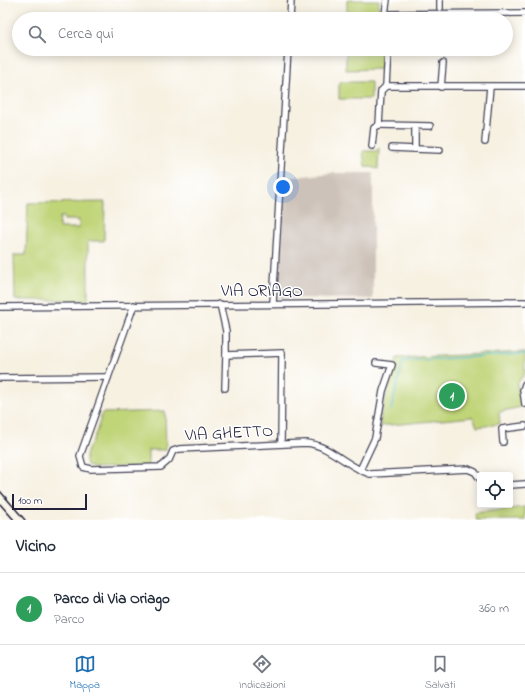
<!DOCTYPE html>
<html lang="it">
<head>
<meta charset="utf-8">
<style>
  :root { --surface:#fff; --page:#f6f6f7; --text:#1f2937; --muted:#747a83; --line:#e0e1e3; --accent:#1f6fb2 }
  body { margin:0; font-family:"Indie Flower",sans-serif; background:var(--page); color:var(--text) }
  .controls { position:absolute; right:12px; bottom:12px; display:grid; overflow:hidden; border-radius:4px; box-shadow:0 2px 10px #0003 }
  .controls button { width:36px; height:36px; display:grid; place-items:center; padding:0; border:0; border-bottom:1px solid var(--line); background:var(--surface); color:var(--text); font:20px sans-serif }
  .scale { position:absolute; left:12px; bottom:10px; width:75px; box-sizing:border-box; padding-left:4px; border:2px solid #22223b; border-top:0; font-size:11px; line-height:14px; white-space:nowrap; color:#22223b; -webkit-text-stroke:3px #fff; paint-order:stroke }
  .you { position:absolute; left:283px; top:187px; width:14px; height:14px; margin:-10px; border:3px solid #fff; border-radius:50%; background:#1a73e8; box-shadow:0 0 0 6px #1a73e833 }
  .badge { display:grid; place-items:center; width:26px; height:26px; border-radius:50%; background:var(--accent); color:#fff; font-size:13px; font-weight:700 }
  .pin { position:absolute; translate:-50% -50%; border:2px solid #fff; box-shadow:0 1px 4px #0006 }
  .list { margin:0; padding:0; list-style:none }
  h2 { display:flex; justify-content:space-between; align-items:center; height:52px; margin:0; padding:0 16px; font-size:17px }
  h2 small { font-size:13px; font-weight:400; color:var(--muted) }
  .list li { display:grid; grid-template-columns:26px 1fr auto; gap:12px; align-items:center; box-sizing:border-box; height:72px; padding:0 16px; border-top:1px solid var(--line) }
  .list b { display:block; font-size:15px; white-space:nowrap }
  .list p { margin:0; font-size:13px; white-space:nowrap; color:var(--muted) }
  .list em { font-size:13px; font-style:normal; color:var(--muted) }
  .icon { flex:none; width:22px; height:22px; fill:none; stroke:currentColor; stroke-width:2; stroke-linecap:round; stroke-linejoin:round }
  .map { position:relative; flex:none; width:525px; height:520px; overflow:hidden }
  .search { position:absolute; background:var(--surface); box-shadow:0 2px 10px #0003; left:12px; right:12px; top:12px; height:44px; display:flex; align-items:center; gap:10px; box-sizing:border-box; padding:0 14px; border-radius:22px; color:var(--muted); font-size:15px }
  .sheet { height:124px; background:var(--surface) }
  nav { display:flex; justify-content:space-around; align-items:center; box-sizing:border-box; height:56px; border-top:1px solid var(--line); background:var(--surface); font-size:11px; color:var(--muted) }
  nav a { display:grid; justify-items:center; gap:2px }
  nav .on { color:var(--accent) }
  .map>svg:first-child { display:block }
  .industrial { fill:#cdc2b9 }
  .green { fill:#c0d478; stroke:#717b5a; fill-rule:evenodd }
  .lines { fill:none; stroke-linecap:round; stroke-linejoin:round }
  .stream { stroke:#4db8c9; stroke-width:1.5 }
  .minor-casing { stroke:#424154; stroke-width:8 }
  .minor { stroke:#fff; stroke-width:5.5 }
  .rail { stroke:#22223b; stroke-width:1.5 }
  .labels { text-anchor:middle; stroke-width:3; stroke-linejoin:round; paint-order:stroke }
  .street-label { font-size:17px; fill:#22223b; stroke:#fff }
</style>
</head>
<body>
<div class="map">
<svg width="525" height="520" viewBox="0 0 525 520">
  <rect width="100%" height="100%" fill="#fff"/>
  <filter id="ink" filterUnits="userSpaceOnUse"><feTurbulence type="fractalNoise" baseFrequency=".025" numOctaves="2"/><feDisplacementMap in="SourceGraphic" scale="8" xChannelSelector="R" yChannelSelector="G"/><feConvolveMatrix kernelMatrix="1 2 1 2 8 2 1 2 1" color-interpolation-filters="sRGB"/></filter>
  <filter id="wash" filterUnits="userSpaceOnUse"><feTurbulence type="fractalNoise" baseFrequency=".012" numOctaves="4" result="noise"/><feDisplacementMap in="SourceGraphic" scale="16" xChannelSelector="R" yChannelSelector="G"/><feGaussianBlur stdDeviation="0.9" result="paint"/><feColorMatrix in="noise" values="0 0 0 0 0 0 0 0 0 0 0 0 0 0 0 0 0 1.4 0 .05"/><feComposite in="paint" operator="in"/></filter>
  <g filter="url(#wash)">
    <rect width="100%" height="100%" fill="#f7f1e2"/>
    <path class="industrial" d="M331 173H373V299L278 298 285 178Z"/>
    <g class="green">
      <path d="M347 0H379L378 16H385V19H347Z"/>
      <path d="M346 49H384L383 69 346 70Z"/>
      <path d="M371 82V99H339V82Z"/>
      <path d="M379 148 378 169 365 166 363 151H376Z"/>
      <path d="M105 202 104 241H88V300H15L14 255H26L28 203ZM60 217H64V220H79V228H59Z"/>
      <path d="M525 352V373L517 384 521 407 499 412 500 424 477 427 473 417 380 426 381 414 397 358Z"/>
      <path d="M165 411 166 450H148V466L93 468 87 465C83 453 91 446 95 435 98 428 100 420 102 413Z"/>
      <path d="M525 507V520H476L475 513Z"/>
    </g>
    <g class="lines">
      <path class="stream" d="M391 410 403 361 525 354"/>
    </g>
  </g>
  <g filter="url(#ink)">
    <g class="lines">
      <defs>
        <g id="minor">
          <path d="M387 0 385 14 525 13"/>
          <path d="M440 8V0"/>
          <path d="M290 19 291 0"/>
          <path d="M386 86H525"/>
          <path d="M386 86 381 91 379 125 430 126"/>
          <path d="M386 86 388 49"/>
          <path d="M441 87 443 63"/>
          <path d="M485 142 490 87"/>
          <path d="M372 146 374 128 379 125"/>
          <path d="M392 148 415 149V126"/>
          <path d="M415 149 440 150"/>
          <path d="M273 303 288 49"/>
          <path d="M220 304 226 331V355L282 353 281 444"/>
          <path d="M134 305 80 456 83 467 91 469 161 467 169 460 173 451 179 449 306 443C330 445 347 467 370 474L468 469 475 472 480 479"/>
          <path d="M0 307 525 302"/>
          <path d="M0 378 108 377"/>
          <path d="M525 384 523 390 525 404"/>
          <path d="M225 388 226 355"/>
          <path d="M503 442 502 429 525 426"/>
          <path d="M360 470 375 438 383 391 392 365 376 363"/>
          <path d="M510 485 525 484"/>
        </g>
      </defs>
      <use href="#minor" class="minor-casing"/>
      <use href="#minor" class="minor"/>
      <g class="rail">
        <path d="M0 491 25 520"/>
        <path d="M0 504 14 520"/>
      </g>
    </g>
  </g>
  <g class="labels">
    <g class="street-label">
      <text x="262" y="296">VIA ORIAGO</text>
      <text transform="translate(229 432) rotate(-3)" y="6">VIA GHETTO</text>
    </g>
  </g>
</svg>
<div class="controls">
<button><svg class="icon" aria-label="locate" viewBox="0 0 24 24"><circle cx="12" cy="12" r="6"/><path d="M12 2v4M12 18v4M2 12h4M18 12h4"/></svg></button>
</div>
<div class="scale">100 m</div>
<div class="you"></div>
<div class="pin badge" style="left:452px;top:396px;background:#2e9e5b">1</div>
<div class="search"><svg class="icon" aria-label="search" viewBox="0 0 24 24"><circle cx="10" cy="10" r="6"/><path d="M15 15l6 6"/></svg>Cerca qui</div>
</div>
<section class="sheet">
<h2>Vicino<small></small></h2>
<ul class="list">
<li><span class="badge" style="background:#2e9e5b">1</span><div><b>Parco di Via Oriago</b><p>Parco</p></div><em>360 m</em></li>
</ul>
</section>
<nav>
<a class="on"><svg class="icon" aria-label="map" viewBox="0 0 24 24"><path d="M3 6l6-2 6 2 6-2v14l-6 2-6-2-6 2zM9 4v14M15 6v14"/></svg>Mappa</a>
<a><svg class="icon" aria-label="directions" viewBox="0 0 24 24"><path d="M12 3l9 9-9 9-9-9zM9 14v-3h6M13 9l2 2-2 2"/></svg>Indicazioni</a>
<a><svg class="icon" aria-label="saved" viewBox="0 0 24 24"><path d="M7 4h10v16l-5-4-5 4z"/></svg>Salvati</a>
</nav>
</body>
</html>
